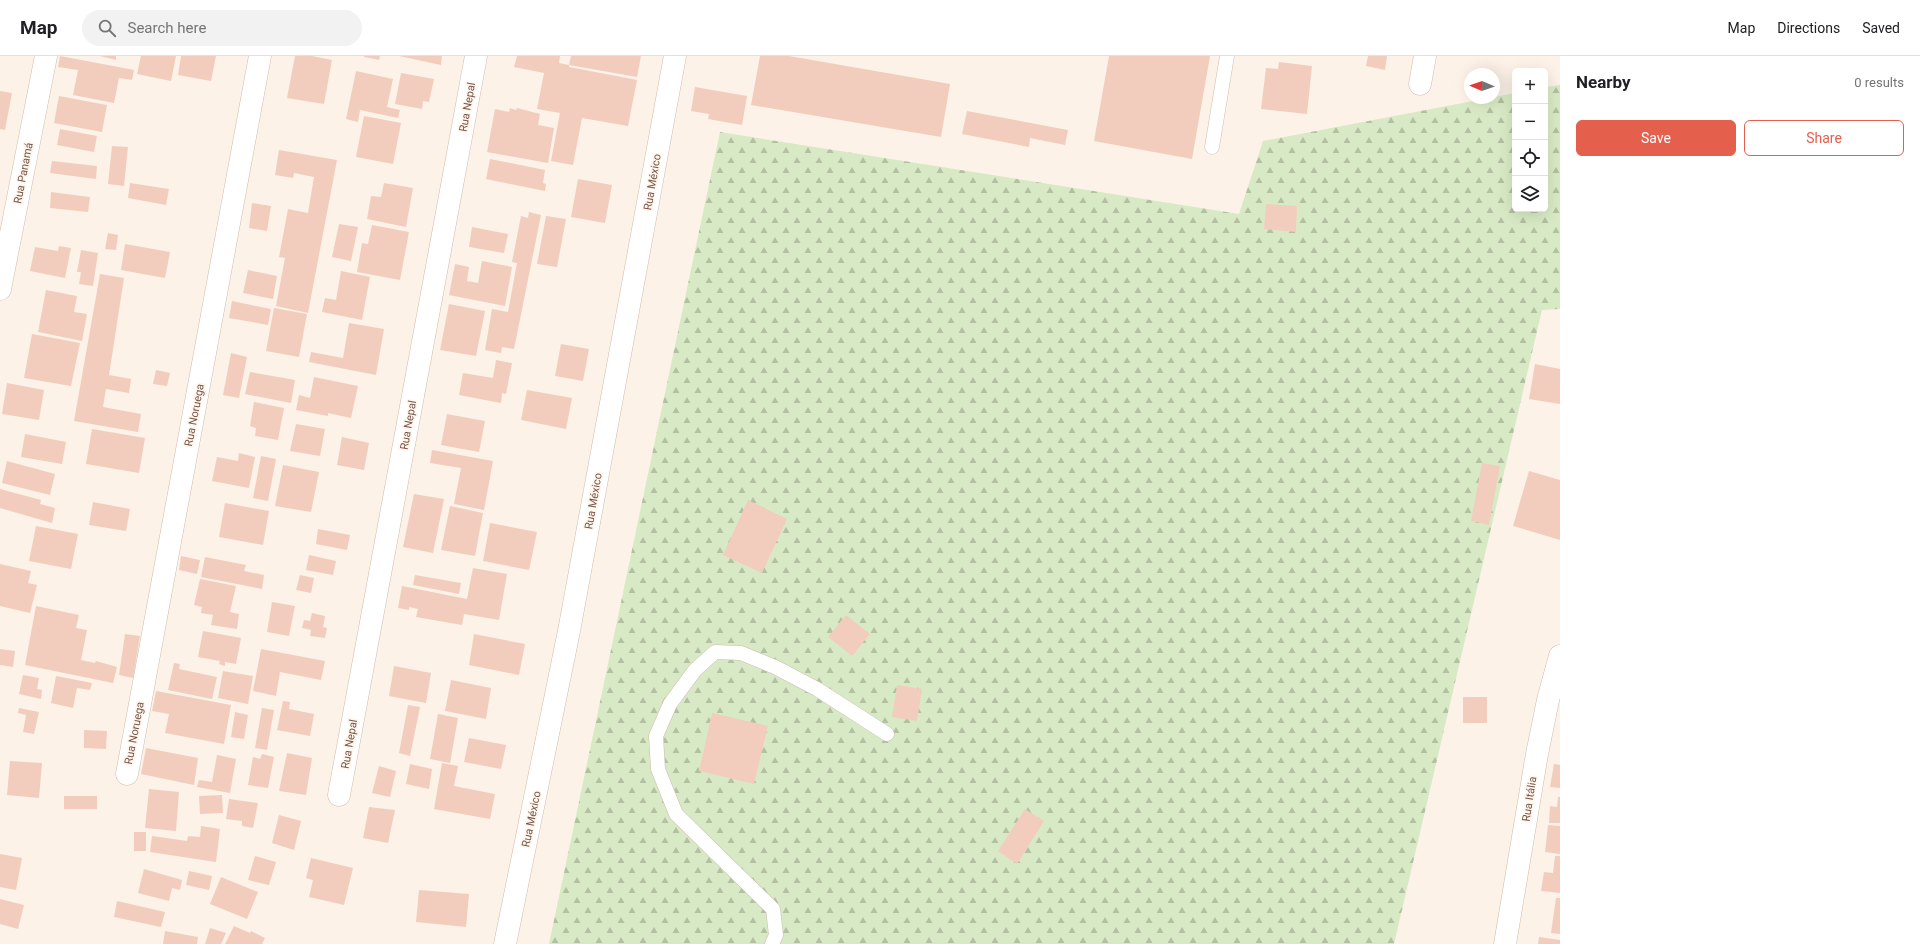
<!DOCTYPE html>
<html lang="en">
<head>
<meta charset="utf-8">
<style>
  :root { --surface:#fff; --page:#f2f2f2; --text:#202124; --muted:#757577; --line:#e0e0e0; --accent:#e55f4d }
  body { margin:0; font-family:Roboto,sans-serif; background:var(--page); color:var(--text) }
  .controls { position:absolute; right:12px; top:12px; display:grid; overflow:hidden; border-radius:6px; box-shadow:0 4px 16px #0002 }
  .controls button { width:36px; height:36px; display:grid; place-items:center; padding:0; border:0; border-bottom:1px solid var(--line); background:var(--surface); color:var(--text); font:20px sans-serif }
  .compass { position:absolute; left:1464px; top:12px; width:36px; height:36px; border-radius:50%; background:var(--surface); box-shadow:0 4px 16px #0002; rotate:272deg }
  .list { margin:0; padding:0; list-style:none }
  h2 { display:flex; justify-content:space-between; align-items:center; height:52px; margin:0; padding:0 16px; font-size:17px }
  h2 small { font-size:13px; font-weight:400; color:var(--muted) }
  .actions { display:flex; gap:8px; padding:12px 16px }
  .actions a { flex:1; padding:9px 0; border:1px solid var(--accent); border-radius:6px; text-align:center; font-size:14px; color:var(--accent) }
  .actions .main { background:var(--accent); color:#fff }
  .icon { flex:none; width:22px; height:22px; fill:none; stroke:currentColor; stroke-width:2; stroke-linecap:round; stroke-linejoin:round }
  .map { position:relative; flex:none; width:1560px; height:888px; overflow:hidden }
  header { display:flex; align-items:center; gap:24px; box-sizing:border-box; height:56px; padding:0 20px; background:var(--surface); border-bottom:1px solid var(--line) }
  header strong { font-size:19px }
  nav { display:flex; gap:22px; margin-inline-start:auto; font-size:14px }
  .search { width:280px; height:36px; background:var(--page); display:flex; align-items:center; gap:10px; box-sizing:border-box; padding:0 14px; border-radius:22px; color:var(--muted); font-size:15px }
  main { display:flex }
  aside { flex:1; background:var(--surface) }
  .map>svg:first-child { display:block }
  .forest { fill:url(#forest-firs) }
  .building { fill:#f2cdbe }
  .lines { fill:none; stroke-linecap:round; stroke-linejoin:round }
  .service-casing { stroke:#d0baaf; stroke-width:15 }
  .minor-casing { stroke:#d0baaf; stroke-width:23 }
  .service { stroke:#fff; stroke-width:14 }
  .minor { stroke:#fff; stroke-width:22 }
  .labels { text-anchor:middle; stroke-width:3.5; stroke-linejoin:round; paint-order:stroke }
  .street-label { font-size:11px; fill:#76564b; stroke:#fff6ed }
</style>
</head>
<body>
<header>
<strong>Map</strong>
<div class="search"><svg class="icon" aria-label="search" viewBox="0 0 24 24"><circle cx="10" cy="10" r="6"/><path d="M15 15l6 6"/></svg>Search here</div>
<nav><a>Map</a><a>Directions</a><a>Saved</a></nav>
</header>
<main>
<div class="map">
<svg width="1560" height="888" viewBox="0 0 1560 888">
  <defs>
    <pattern id="forest-firs" width="22" height="20" patternUnits="userSpaceOnUse"><rect width="22" height="20" fill="#d8eac5"/><path d="M5 1l3.5 6h-7zM16 11l3.5 6h-7z" fill="#b4c0a2"/></pattern>
  </defs>
  <rect width="100%" height="100%" fill="#fcf2e7"/>
  <path class="forest" d="M1560 29V253L1542 254 1394 888H549L720 76 1239 158 1263 85 1515 37V153H1545V31Z"/>
  <g class="building">
    <path d="M60 0 134 14 132 24 119 22 114 47 73 39 78 14 58 11Z"/>
    <path d="M100 0H116V4Z"/>
    <path d="M141 0H176L171 25 137 18Z"/>
    <path d="M181 0H216L211 25 178 19Z"/>
    <path d="M295 0H312L332 4 324 48 287 42Z"/>
    <path d="M364 0H380L379 4 364 1Z"/>
    <path d="M399 0H442L441 9Z"/>
    <path d="M517 0H560L559 7 569 9V11L637 24 628 70 582 62 573 109 551 105 560 57 537 53 544 17 514 11Z"/>
    <path d="M571 0H641L637 21 569 9Z"/>
    <path d="M760 0H789L950 28 941 81 751 49Z"/>
    <path d="M1109 0H1210L1192 103 1094 85Z"/>
    <path d="M1368 0H1387L1385 14 1366 10Z"/>
    <path d="M1279 6 1312 10 1307 58 1261 53 1266 12 1278 13Z"/>
    <path d="M356 15 393 23 387 51 400 54 398 62 360 54 358 66 346 63Z"/>
    <path d="M401 17 434 23 429 46 423 45 422 53 395 48Z"/>
    <path d="M695 31 747 40 742 69 708 63 709 58 691 55Z"/>
    <path d="M0 35 12 37 5 74 0 73Z"/>
    <path d="M59 40 107 49 102 76 54 67Z"/>
    <path d="M510 52 516 54 517 52 540 58 538 69 554 72 548 107 487 96 495 53 509 56Z"/>
    <path d="M967 55 1068 74 1065 89 1030 82 1029 91 962 78Z"/>
    <path d="M364 60 401 67 393 108 356 101Z"/>
    <path d="M60 73 97 80 94 96 57 89Z"/>
    <path d="M112 90 128 91 124 130 108 128Z"/>
    <path d="M279 94 337 104 308 257 276 250 285 202 279 201 288 153 308 157 314 121 294 117 293 122 275 119Z"/>
    <path d="M490 103 545 114 543 127 546 128 545 135 486 123Z"/>
    <path d="M52 105 97 110 96 123 50 117Z"/>
    <path d="M578 123 612 129 605 167 571 161Z"/>
    <path d="M130 127 169 133 166 149 128 142Z"/>
    <path d="M384 127 413 132 406 171 367 163 371 140 381 141Z"/>
    <path d="M51 136 90 141 88 156 50 152Z"/>
    <path d="M252 147 271 150 267 175 249 172Z"/>
    <path d="M1266 148 1297 150 1296 176 1264 173Z"/>
    <path d="M529 156 541 159 514 293 502 291 501 297 485 294 492 253 508 256 517 207 512 206 521 160 528 162Z"/>
    <path d="M546 160 566 163 557 211 537 208Z"/>
    <path d="M339 168 358 171 351 205 332 201Z"/>
    <path d="M372 169 409 176 400 224 357 216 362 187 368 188Z"/>
    <path d="M472 171 508 178 504 197 469 191Z"/>
    <path d="M108 177 118 179 116 194 105 193Z"/>
    <path d="M125 188 170 196 165 222 121 214Z"/>
    <path d="M59 190 71 192 65 222 30 215 35 191 58 195Z"/>
    <path d="M81 194 98 197 93 230 79 228 81 216H77Z"/>
    <path d="M482 205 512 211 505 250 449 239 455 208 469 211 467 225 478 227Z"/>
    <path d="M248 214 277 220 273 243 243 237Z"/>
    <path d="M341 215 370 221 362 264 322 256 325 242 336 244Z"/>
    <path d="M100 218 124 222 109 319 131 323 129 337 106 333 103 351 141 358 138 376 74 365Z"/>
    <path d="M46 234 77 240 74 256 87 258 82 285 38 276Z"/>
    <path d="M232 245 271 253 268 269 229 262Z"/>
    <path d="M449 248 485 255 476 300 440 294Z"/>
    <path d="M274 252 307 258 299 301 266 295Z"/>
    <path d="M349 267 384 273 376 319 309 306 311 296 343 302Z"/>
    <path d="M32 278 80 287 71 330 24 322Z"/>
    <path d="M561 288 589 293 583 325 555 320Z"/>
    <path d="M231 297 247 301 239 342 223 339Z"/>
    <path d="M496 304 512 307 506 338 502 337 501 347 459 339 463 317 493 322Z"/>
    <path d="M1535 308 1560 313V348L1529 343Z"/>
    <path d="M156 314 170 317 167 330 153 328Z"/>
    <path d="M250 316 295 324 291 347 245 338Z"/>
    <path d="M314 321 358 330 351 362 328 357V360L296 354 299 339 310 342Z"/>
    <path d="M7 327 44 334 39 364 2 358Z"/>
    <path d="M527 334 572 342 566 373 521 364Z"/>
    <path d="M254 346 284 352 278 384 255 380 256 372 250 370Z"/>
    <path d="M447 358 485 365 479 396 441 389Z"/>
    <path d="M296 368 325 373 320 400 290 395Z"/>
    <path d="M92 373 145 382 139 417 86 408Z"/>
    <path d="M25 378 66 386 62 408 21 401Z"/>
    <path d="M342 381 369 387 364 414 337 409Z"/>
    <path d="M432 394 493 405 484 454 454 448 461 412 430 407Z"/>
    <path d="M239 397 255 401 249 432 212 425 217 401 238 405Z"/>
    <path d="M261 400 276 403 268 445 253 442Z"/>
    <path d="M7 405 55 418 50 439 2 427Z"/>
    <path d="M1482 407 1500 410 1489 469 1471 465Z"/>
    <path d="M283 409 319 416 311 456 275 450Z"/>
    <path d="M1529 415 1560 424V484L1513 470Z"/>
    <path d="M0 433 41 444 40 448 55 452 52 467 0 452Z"/>
    <path d="M414 438 444 443 433 497 403 491Z"/>
    <path d="M748 444 787 463 762 517 723 499Z"/>
    <path d="M93 446 130 453 126 475 89 469Z"/>
    <path d="M225 447 269 455 263 489 219 481Z"/>
    <path d="M450 450 483 457 475 500 441 494Z"/>
    <path d="M490 467 537 476 529 514 483 505Z"/>
    <path d="M36 470 78 478 71 513 29 505Z"/>
    <path d="M318 473 350 479 347 494 316 488Z"/>
    <path d="M309 499 336 505 333 519 306 514Z"/>
    <path d="M181 500 200 504 197 518 179 514Z"/>
    <path d="M205 501 246 509 244 515 264 519 262 533 201 521Z"/>
    <path d="M0 508 31 515 28 527 37 529 30 557 0 550Z"/>
    <path d="M473 512 507 518 499 564 464 558 462 569 416 561 418 553 409 551V554L398 552 402 530 467 543Z"/>
    <path d="M300 519 314 522 311 537 296 534Z"/>
    <path d="M415 519 461 527 459 538 413 529Z"/>
    <path d="M200 523 236 530 230 556 239 558 237 573 211 569 213 559 201 557 202 551 194 549Z"/>
    <path d="M272 546 295 550 289 580 267 576Z"/>
    <path d="M36 550 79 559 76 572 87 574 81 604 95 607 96 605 117 611 113 627 25 609Z"/>
    <path d="M312 557 325 560 323 571 327 572 325 582 310 580 311 574 302 572 304 564 310 565Z"/>
    <path d="M846 559 870 578 852 600 828 581Z"/>
    <path d="M203 575 241 582 236 608 225 606V610L219 608 220 605 198 601Z"/>
    <path d="M125 578 140 580 133 622 119 619Z"/>
    <path d="M474 578 525 588 519 619 469 609Z"/>
    <path d="M0 593 15 595 13 611 0 609Z"/>
    <path d="M261 593 325 605 321 624 280 616 276 640 253 635Z"/>
    <path d="M174 607 180 608 179 613 217 621 212 643 168 634Z"/>
    <path d="M394 610 431 617 426 647 389 640Z"/>
    <path d="M223 615 253 620 248 648 218 642Z"/>
    <path d="M23 619 39 622 37 633 42 634 41 643 19 638Z"/>
    <path d="M56 620 92 627 90 634 77 632 73 652 51 647Z"/>
    <path d="M451 624 491 632 486 663 445 655Z"/>
    <path d="M897 629 922 633 917 665 892 661Z"/>
    <path d="M156 635 231 649 224 688 165 677 169 658 152 655Z"/>
    <rect x="1463" y="641" width="24" height="26"/>
    <path d="M283 645 290 646 289 653 314 658 310 680 277 674Z"/>
    <path d="M408 649 420 651 410 700 399 697Z"/>
    <path d="M19 652 39 656 34 678 23 676 26 659 18 657Z"/>
    <path d="M262 652 274 654 267 694 255 692Z"/>
    <path d="M235 656 248 659 244 683 231 681Z"/>
    <path d="M712 657 768 670 754 728 699 715Z"/>
    <path d="M438 658 458 662 450 707 430 703Z"/>
    <path d="M84 674 107 675 106 693 84 692Z"/>
    <path d="M469 682 506 689 501 713 464 706Z"/>
    <path d="M146 692 198 702 194 729 141 718Z"/>
    <path d="M287 697 312 702 306 739 279 735Z"/>
    <path d="M262 698 274 701 268 732 248 729 253 701 260 703Z"/>
    <path d="M217 699 236 703 230 737 197 731 199 724 212 726Z"/>
    <path d="M10 705 42 707 39 742 7 739Z"/>
    <path d="M442 707 458 710 454 730 495 738 490 763 434 753Z"/>
    <path d="M410 708 432 713 429 733 406 728Z"/>
    <path d="M1554 708 1560 709V732L1550 731Z"/>
    <path d="M379 710 396 715 390 741 372 737Z"/>
    <path d="M149 733 179 736 176 775 145 772Z"/>
    <path d="M222 739 223 757 200 758 199 740Z"/>
    <rect x="64" y="740" width="33" height="13"/>
    <path d="M1558 741H1560V767H1549L1550 750 1557 751Z"/>
    <path d="M229 743 258 747 253 772 242 770V765L226 763Z"/>
    <path d="M369 751 395 754 388 787 363 782Z"/>
    <path d="M1025 753 1044 765 1017 808 998 795Z"/>
    <path d="M279 759 301 765 294 794 272 787Z"/>
    <path d="M1548 769 1560 770V798L1545 796Z"/>
    <path d="M201 770 220 773 216 806 150 796 152 780 187 785 188 780 200 781Z"/>
    <rect x="134" y="776" width="12" height="19"/>
    <path d="M0 798 22 802 16 834 0 831Z"/>
    <path d="M255 800 276 806 269 829 248 824Z"/>
    <path d="M1555 800H1560V837L1541 835 1544 816 1553 817Z"/>
    <path d="M311 802 353 812 344 849 309 841 313 824 306 822Z"/>
    <path d="M144 813 182 824 180 834 172 832 169 845 138 837Z"/>
    <path d="M189 815 212 820 209 834 186 829Z"/>
    <path d="M221 821 258 836 247 863 210 848Z"/>
    <path d="M419 834 469 838 466 871 416 866Z"/>
    <path d="M1556 842H1560V878L1551 877Z"/>
    <path d="M0 843 24 849 18 873 0 868Z"/>
    <path d="M117 845 165 856 161 871 114 861Z"/>
    <path d="M234 870 250 877 251 875 265 882 262 888H225Z"/>
    <path d="M210 872 226 877 221 888H205Z"/>
    <path d="M165 875 198 881 197 888H163Z"/>
    <path d="M1539 881 1560 884V888H1538Z"/>
  </g>
  <g class="lines">
    <defs>
      <g id="service">
        <path d="M1212 91 1227 0"/>
        <path d="M772 888 776 879 773 853 676 758 658 713 656 680 670 648 695 614 715 596 741 597 775 611 817 633 887 678"/>
      </g>
      <g id="minor">
        <path d="M1420 28 1425 0"/>
        <path d="M0 233 46 0"/>
        <path d="M127 718 260 0"/>
        <path d="M339 739 476 0"/>
        <path d="M505 888 569 575 675 0"/>
        <path d="M1505 888 1537 698 1548 644 1560 600"/>
      </g>
    </defs>
    <use href="#service" class="service-casing"/>
    <use href="#minor" class="minor-casing"/>
    <use href="#service" class="service"/>
    <use href="#minor" class="minor"/>
  </g>
  <g class="labels">
    <g class="street-label">
      <text transform="translate(467 51) rotate(-80)" y="4">Rua Nepal</text>
      <text transform="translate(23 117) rotate(-79)" y="4">Rua Panamá</text>
      <text transform="translate(652 126) rotate(-80)" y="4">Rua México</text>
      <text transform="translate(194 359) rotate(-79)" y="4">Rua Noruega</text>
      <text transform="translate(408 369) rotate(-80)" y="4">Rua Nepal</text>
      <text transform="translate(593 445) rotate(-80)" y="4">Rua México</text>
      <text transform="translate(134 677) rotate(-79)" y="4">Rua Noruega</text>
      <text transform="translate(349 688) rotate(-80)" y="4">Rua Nepal</text>
      <text transform="translate(1529 743) rotate(-81)" y="4">Rua Itália</text>
      <text transform="translate(531 763) rotate(-78)" y="4">Rua México</text>
    </g>
  </g>
</svg>
<div class="controls">
<button>+</button>
<button>−</button>
<button><svg class="icon" aria-label="locate" viewBox="0 0 24 24"><circle cx="12" cy="12" r="6"/><path d="M12 2v4M12 18v4M2 12h4M18 12h4"/></svg></button>
<button><svg class="icon" aria-label="layers" viewBox="0 0 24 24"><path d="M12 4l9 5-9 5-9-5zM3 14l9 5 9-5"/></svg></button>
</div>
<svg class="compass" viewBox="-18 -18 36 36"><path d="M0-13l5 13h-10z" fill="#e53935"/><path d="M0 13l5-13h-10z" fill="#757577"/></svg>
</div>
<aside>
<h2>Nearby<small>0 results</small></h2>
<ul class="list">
</ul>
<div class="actions"><a class="main">Save</a><a>Share</a></div>
</aside>
</main>
</body>
</html>
